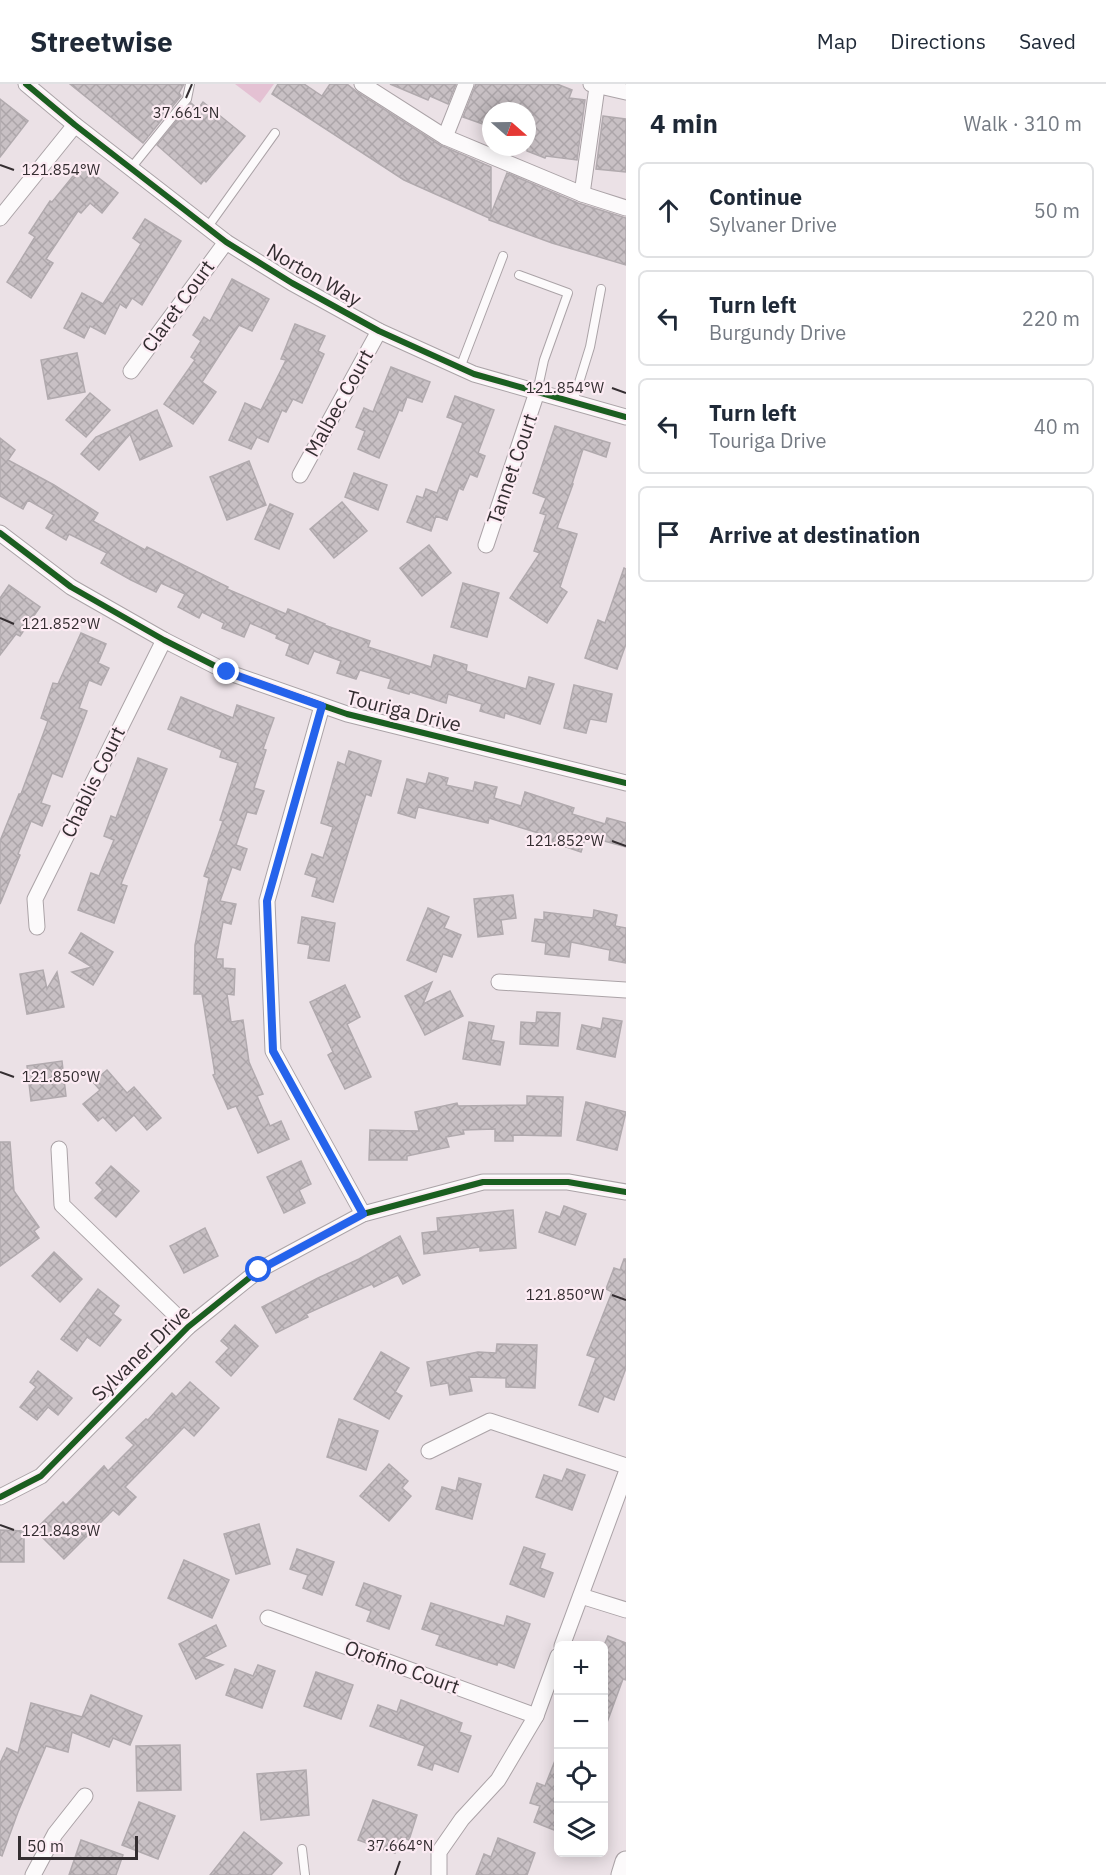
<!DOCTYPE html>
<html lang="en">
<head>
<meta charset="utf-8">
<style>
  :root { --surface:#fff; --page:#f2f2f3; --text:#1f2937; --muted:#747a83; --line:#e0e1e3 }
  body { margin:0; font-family:"IBM Plex Sans",sans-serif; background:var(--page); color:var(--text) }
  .controls { position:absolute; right:18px; bottom:18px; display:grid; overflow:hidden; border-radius:9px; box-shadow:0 3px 15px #0003 }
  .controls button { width:54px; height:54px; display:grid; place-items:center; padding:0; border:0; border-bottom:2px solid var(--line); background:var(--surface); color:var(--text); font:30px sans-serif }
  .compass { position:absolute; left:482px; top:18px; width:54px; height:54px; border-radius:50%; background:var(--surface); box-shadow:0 3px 15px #0003; rotate:110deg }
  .scale { position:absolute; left:18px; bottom:15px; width:120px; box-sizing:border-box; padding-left:6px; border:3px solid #342e31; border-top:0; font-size:16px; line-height:21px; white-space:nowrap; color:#342e31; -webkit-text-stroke:4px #fcebf3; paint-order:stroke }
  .stop { position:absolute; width:18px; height:18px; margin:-14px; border:4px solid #2563eb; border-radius:50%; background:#fff }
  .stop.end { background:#2563eb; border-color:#fff; box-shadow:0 2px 6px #0008 }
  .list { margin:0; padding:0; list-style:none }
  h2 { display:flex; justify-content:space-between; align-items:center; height:78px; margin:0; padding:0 24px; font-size:26px }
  h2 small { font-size:20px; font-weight:400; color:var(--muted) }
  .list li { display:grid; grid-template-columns:39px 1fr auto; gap:18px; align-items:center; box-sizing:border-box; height:96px; margin:0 12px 12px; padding:0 12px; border:2px solid var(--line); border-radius:9px }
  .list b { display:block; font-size:22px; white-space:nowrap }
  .list p { margin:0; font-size:20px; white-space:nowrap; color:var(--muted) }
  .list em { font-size:20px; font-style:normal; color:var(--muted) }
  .icon { flex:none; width:33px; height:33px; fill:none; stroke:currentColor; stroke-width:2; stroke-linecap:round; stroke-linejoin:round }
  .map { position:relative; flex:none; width:626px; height:1791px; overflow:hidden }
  header { display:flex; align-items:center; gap:36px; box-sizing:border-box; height:84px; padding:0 30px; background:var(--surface); border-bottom:2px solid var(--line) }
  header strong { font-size:28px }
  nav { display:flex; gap:33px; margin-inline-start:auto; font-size:21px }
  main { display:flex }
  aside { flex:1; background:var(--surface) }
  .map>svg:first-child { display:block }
  .park { fill:#e4c1d3 }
  .building { fill:url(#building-cross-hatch); stroke:#b1aaae; stroke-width:1.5 }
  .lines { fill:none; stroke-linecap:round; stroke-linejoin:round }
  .lane-casing { stroke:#aba3a7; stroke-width:10 }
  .street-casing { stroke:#aba3a7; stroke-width:17 }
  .secondary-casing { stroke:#aba3a7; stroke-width:23 }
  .lane { stroke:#fcfafb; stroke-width:8 }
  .street { stroke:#fcfafb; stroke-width:15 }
  .secondary { stroke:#fcfafb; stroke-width:21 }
  .cycleway-casing { stroke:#fcebf3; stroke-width:10 }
  .cycleway { stroke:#1b5e20; stroke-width:6 }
  .route { stroke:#2563eb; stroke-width:8 }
  .ticks { fill:none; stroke:#342e31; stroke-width:2 }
  .labels { text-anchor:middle; stroke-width:4.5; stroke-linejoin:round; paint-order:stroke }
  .street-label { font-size:20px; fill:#342e31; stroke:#fcebf3 }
  .ticks-label { font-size:15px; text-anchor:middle; fill:#342e31; stroke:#fcebf3; stroke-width:4.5; stroke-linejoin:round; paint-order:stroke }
</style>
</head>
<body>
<header>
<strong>Streetwise</strong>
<nav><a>Map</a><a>Directions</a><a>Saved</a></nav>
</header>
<main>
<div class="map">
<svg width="626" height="1791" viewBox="0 0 626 1791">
  <defs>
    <pattern id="building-cross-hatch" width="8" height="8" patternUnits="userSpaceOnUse" patternTransform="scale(1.5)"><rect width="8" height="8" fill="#c8c0c4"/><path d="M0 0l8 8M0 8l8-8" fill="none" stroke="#aca5a9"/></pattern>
  </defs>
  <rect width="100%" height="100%" fill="#ebe1e6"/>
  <path class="park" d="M235 0H274L260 19Z"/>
  <g class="building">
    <path d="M70 0H184L179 9 181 12 143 59Z"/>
    <path d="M278 0H304L322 12 330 0H347L357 8 440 61 491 83V130L507 89 578 119 626 134V181L552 159 489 136V134L404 96 272 10Z"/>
    <path d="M390 0H456L448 20 430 12 428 16Z"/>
    <path d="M476 0H557L572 6 569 14 585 16 577 76 546 72 545 74 527 67V27H491V43L463 33Z"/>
    <path d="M0 15 28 37 0 73Z"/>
    <path d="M203 18 245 52 206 98 204 96 201 100 157 61 191 19 198 25Z"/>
    <path d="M603 32 626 35V88L596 85Z"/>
    <path d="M82 81 118 109 102 129 90 119 81 129 78 127 46 175 53 179 31 214 7 198 35 153 29 149 50 117 52 118Z"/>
    <path d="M145 135 181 157 142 221 132 214 126 224 120 220 105 250 90 242 84 254 64 244 82 209 103 220 141 160 133 154Z"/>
    <path d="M232 195 269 215 252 247 239 241 202 298 216 308 193 340 164 320 195 276 191 273 201 257 193 251 204 233 210 237Z"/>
    <path d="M295 240 325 252 318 267 324 270 302 319 293 315 286 328 282 326 268 358 257 353 251 365 229 356 245 319 261 326 286 276 281 275Z"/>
    <path d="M77 269 85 308 48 315 41 276Z"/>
    <path d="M391 283 430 298 422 318 407 313 402 327 399 326 379 374 358 365 365 347 356 343 364 324 373 328Z"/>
    <path d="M90 309 110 326 86 353 66 336Z"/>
    <path d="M455 312 494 326 478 369 485 372 477 393 470 390 463 406 459 404 447 436 436 432 431 447 407 438 417 412 423 414 426 405 437 409 463 339 447 333Z"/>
    <path d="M157 326 172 362 140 376 130 350 99 386 81 370 96 353Z"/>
    <path d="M555 342 610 359 606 373 583 365 572 400H573L557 444 577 450 560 503 567 508 547 539 510 514 540 469 534 467 546 431 540 429 546 414 533 409Z"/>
    <path d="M0 354 15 366 8 376 54 401 98 429 93 437 145 466 147 463 228 503 227 505 286 530 288 525 325 540 324 541 370 557 368 563 431 583 434 571 467 581 466 587 526 605 529 593 554 600 540 640 505 629 504 634 480 627 482 620 448 610 446 619 410 608 409 610 388 604 391 595 360 586 356 595 337 589 341 577 314 567 308 580 286 571 290 560 276 554 277 551 250 539 244 553 222 544 224 539 202 528 199 534 178 523 185 510 161 499 156 508 131 496 101 479 107 469 69 450 66 456 46 444 54 431 28 416 23 425 0 412Z"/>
    <path d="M249 377 266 421 227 436 210 393Z"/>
    <path d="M354 389 387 401 378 426 345 413Z"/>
    <path d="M342 418 367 447 334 474 310 445Z"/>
    <path d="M270 420 293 430 279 465 255 455Z"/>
    <path d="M429 461 451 489 422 512 400 484Z"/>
    <path d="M624 484 626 485V560L617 585 585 574 598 536 605 539Z"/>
    <path d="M463 499 499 509 487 553 451 543Z"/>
    <path d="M9 501 40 523 20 552 16 550 0 571V514Z"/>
    <path d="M81 549 106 560 98 579 109 584 101 601 89 596 79 624 87 627 62 693 52 689 41 719 50 722 42 742 31 737 18 770 20 771 0 820V757L19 710H21L48 637 41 634 53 599 58 600Z"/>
    <path d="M574 601 612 610 606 638 590 635 586 649 564 644Z"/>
    <path d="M181 613 233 634 237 621 274 634 263 665 266 666 254 704 264 707 256 730 247 728 236 761 247 765 240 786 232 783 220 817 236 820 231 840 223 838 216 875H223V884L235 885 234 911 227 910 231 938 243 936 249 978 263 1010 257 1012 270 1042 281 1037 289 1055 258 1069 236 1022 228 1025 213 991 215 990 202 910H194L195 861 209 794 204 792 223 737 220 736 238 679 220 673 222 666 168 645Z"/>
    <path d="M349 667 381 677 371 712 366 710 333 818 312 812 317 794 305 790 312 770 323 774 333 743 321 739 338 678 345 681Z"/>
    <path d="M138 674 167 685 121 800 127 802 114 839 78 826 91 789 99 792 114 756 104 752 111 732 116 734Z"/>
    <path d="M429 689 448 694 446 701 473 707 475 698 497 703 494 714 521 722 525 708 574 724 572 730 605 740 607 734 626 739V763L586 752 581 768 543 755 545 751 489 734 488 739 418 723 415 734 398 729 407 695 426 700Z"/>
    <path d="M513 811 516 834 501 836 503 850 478 853 474 815Z"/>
    <path d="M428 824 449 833 444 844 461 851 452 873 443 870 436 888 407 876Z"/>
    <path d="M594 826 617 831 615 842 626 844V879L609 876 610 866 571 858 569 873 545 870 546 859 532 857 535 835 544 836V828L593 834Z"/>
    <path d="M302 833 335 839 329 877 308 874 310 861 298 859Z"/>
    <path d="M81 849 113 868 93 901 72 888 92 883 69 869Z"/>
    <path d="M43 886 47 905 57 888 64 923 27 930 20 890Z"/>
    <path d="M432 898 423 920 450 907 463 932 425 951 405 912Z"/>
    <path d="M345 901 360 933 347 940 371 993 345 1005 328 971 333 968 310 918Z"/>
    <path d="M537 928 560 929 558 962 520 960 521 938 536 939Z"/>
    <path d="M603 934 622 937 615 973 577 965 582 941 601 945Z"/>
    <path d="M469 938 494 942 491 956 504 958 500 981 463 975Z"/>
    <path d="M62 977 66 1012 31 1017 27 982Z"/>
    <path d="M107 986 127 1009 134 1003 161 1034 147 1046 134 1031 116 1047 103 1033 98 1037 83 1020 100 1006 93 998Z"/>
    <path d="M527 1012 563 1013 561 1052 513 1051V1057H495V1045L463 1046 464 1050 446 1053 449 1063 407 1072V1076H369L370 1046 419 1047 415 1028 457 1019 458 1022 527 1021Z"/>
    <path d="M586 1018 626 1028 617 1066 577 1056Z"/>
    <path d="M0 1058H10L14 1107 39 1143 34 1147 39 1154 0 1182Z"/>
    <path d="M301 1077 311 1100 299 1106 305 1119 284 1129 267 1093Z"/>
    <path d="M111 1082 139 1107 116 1133 95 1114 103 1106 96 1099Z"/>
    <path d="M564 1122 586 1130 575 1161 539 1148 546 1128 560 1133Z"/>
    <path d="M513 1126 516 1164 480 1167V1163L424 1170 422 1149 438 1147 437 1134Z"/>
    <path d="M205 1144 218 1172 184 1189 170 1162Z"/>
    <path d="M400 1152 420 1191 403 1200 398 1191 374 1203 372 1200 306 1230 308 1233 276 1249 262 1223 318 1194 359 1175Z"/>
    <path d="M54 1168 82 1195 60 1218 32 1192Z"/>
    <path d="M624 1175H626V1284L614 1316 604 1312 598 1328 579 1321 596 1274 587 1271 612 1208 606 1205 614 1184 620 1186Z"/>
    <path d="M98 1205 119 1222 113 1230 121 1236 100 1262 87 1253 77 1267 61 1255Z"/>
    <path d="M235 1241 258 1262 231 1292 216 1278 229 1264 221 1257Z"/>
    <path d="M497 1260 537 1261 535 1304 506 1303V1294L469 1293 472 1307 450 1311 448 1299 431 1302 427 1278 478 1268 496 1269Z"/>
    <path d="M381 1268 409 1284 395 1308 402 1312 389 1335 354 1315Z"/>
    <path d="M38 1287 72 1314 58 1331 48 1323 37 1336 20 1323 36 1303 30 1298Z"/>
    <path d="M190 1298 219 1324 194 1352 184 1343 125 1403 136 1413 119 1431 113 1426 64 1475 35 1446 63 1418 66 1421 104 1382 108 1387 134 1361 126 1354 146 1335 148 1336 172 1309 176 1313Z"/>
    <path d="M339 1335 378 1347 366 1386 327 1373Z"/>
    <path d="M389 1380 408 1397 402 1404 411 1412 389 1437 360 1412Z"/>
    <path d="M567 1385 585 1391 572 1426 536 1413 544 1391 562 1397Z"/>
    <path d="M459 1394 481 1400 472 1435 436 1425 442 1403 456 1407Z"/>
    <path d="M259 1440 270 1480 236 1490 224 1450Z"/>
    <path d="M0 1446 24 1447V1478H0Z"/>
    <path d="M524 1463 545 1470 540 1484 553 1489 544 1513 510 1500Z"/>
    <path d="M297 1465 334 1478 322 1511 303 1504 308 1491 290 1485Z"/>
    <path d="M184 1476 229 1496 212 1534 168 1514Z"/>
    <path d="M364 1499 401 1512 389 1545 367 1537 371 1527 356 1521Z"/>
    <path d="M431 1519 504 1542 507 1532 530 1540 514 1584 498 1578 497 1581 436 1561 440 1551 422 1545Z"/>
    <path d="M216 1541 226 1562 203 1574 223 1581 196 1595 179 1560Z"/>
    <path d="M608 1552 626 1559V1596L623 1595 605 1644H603V1564Z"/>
    <path d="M258 1581 275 1587 262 1624 226 1611 235 1585 253 1592Z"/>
    <path d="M316 1588 353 1601 341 1635 304 1622Z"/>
    <path d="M91 1611 142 1632 130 1661 113 1654 109 1663 72 1648 68 1668 46 1662 18 1728 2 1772 0 1771V1679L7 1664 18 1669 31 1619 82 1633Z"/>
    <path d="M401 1616 462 1639 459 1648 471 1652 458 1688 434 1679 432 1686 418 1681 425 1662 370 1642 378 1621 397 1628Z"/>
    <path d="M180 1661 181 1706 137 1707 136 1662Z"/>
    <path d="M558 1669V1732L554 1746 534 1738 540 1722 530 1719 537 1699 545 1702Z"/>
    <path d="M306 1686 309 1731 261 1736 257 1690Z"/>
    <path d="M373 1716 417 1731 409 1756 401 1753 395 1769 358 1756Z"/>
    <path d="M139 1718 175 1732 158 1775 122 1761Z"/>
    <path d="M244 1748 282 1779 271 1791H210Z"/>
    <path d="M498 1754 535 1769 527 1791H476L484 1770 491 1773Z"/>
    <path d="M81 1756 123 1771 116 1791H69Z"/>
  </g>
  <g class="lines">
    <defs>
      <g id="lane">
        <path d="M131 84 187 15 190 0"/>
        <path d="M207 144 275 49"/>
        <path d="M519 191 568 209 544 276 537 308"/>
        <path d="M460 284 503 172"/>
        <path d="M573 318 590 263 601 205"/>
        <path d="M302 1765 305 1791"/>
      </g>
      <g id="street">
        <path d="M26 0 75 41 226 158 292 199 379 247 474 290 626 333"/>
        <path d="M362 0 445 53 582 110 626 124"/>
        <path d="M591 0 626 8"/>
        <path d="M445 53 466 0"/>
        <path d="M582 110 597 3"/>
        <path d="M0 134 75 41"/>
        <path d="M131 287 226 158"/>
        <path d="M300 391 379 247"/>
        <path d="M0 449 71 503 164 556 227 588 347 630 626 699"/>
        <path d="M486 461 537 308"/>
        <path d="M322 622 267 817 273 967 363 1130"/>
        <path d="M37 843 35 815 164 556"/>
        <path d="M499 898 626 906"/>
        <path d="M59 1065 62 1121 188 1243"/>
        <path d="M429 1367 490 1337 626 1382"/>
        <path d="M0 1413 41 1392 188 1243 259 1186 363 1130 483 1098H568L626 1108"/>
        <path d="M581 1512 626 1526"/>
        <path d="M268 1534 536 1632"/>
        <path d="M562 1562 626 1389"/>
        <path d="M33 1791 55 1750 85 1712"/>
        <path d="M439 1791V1768L462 1735 498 1696 536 1632 558 1572"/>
      </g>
      <path id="secondary" d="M622 1791 626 1778"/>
    </defs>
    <use href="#lane" class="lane-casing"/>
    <use href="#street" class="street-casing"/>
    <use href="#secondary" class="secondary-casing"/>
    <use href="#lane" class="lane"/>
    <use href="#street" class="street"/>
    <use href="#secondary" class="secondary"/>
    <defs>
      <g id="cycleway">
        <path d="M26 0 75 41 226 158 292 199 379 247 474 290 626 333"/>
        <path d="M0 449 71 503 164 556 227 588 347 630 626 699"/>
        <path d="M0 1413 41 1392 188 1243 259 1186 363 1130 483 1098H568L626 1108"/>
      </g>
    </defs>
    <use href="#cycleway" class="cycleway-casing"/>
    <use href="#cycleway" class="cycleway"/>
  </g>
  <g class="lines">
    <path class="route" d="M227 588 322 622 267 817 273 967 363 1130 259 1186"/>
  </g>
  <path class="ticks" d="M186 14 192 0M0 81 14 86M612 304 626 309M0 534 14 540M612 757 626 762M0 988 14 993M612 1211 626 1216M0 1441 14 1446M395 1791 400 1777"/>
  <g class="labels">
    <g class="street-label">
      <text transform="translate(314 191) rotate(30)" y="7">Norton Way</text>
      <text transform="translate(178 222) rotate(-54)" y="7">Claret Court</text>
      <text transform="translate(339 319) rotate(-61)" y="7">Malbec Court</text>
      <text transform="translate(512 385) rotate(-71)" y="7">Tannet Court</text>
      <text transform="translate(404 627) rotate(14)" y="7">Touriga Drive</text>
      <text transform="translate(93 698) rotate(-64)" y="7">Chablis Court</text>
      <text transform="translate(141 1269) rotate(-44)" y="7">Sylvaner Drive</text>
      <text transform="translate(402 1583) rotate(20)" y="7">Orofino Court</text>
    </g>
  </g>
  <g class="ticks-label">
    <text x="186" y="34">37.661°N</text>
    <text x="61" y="91">121.854°W</text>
    <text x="565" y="309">121.854°W</text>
    <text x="61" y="545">121.852°W</text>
    <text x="565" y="762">121.852°W</text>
    <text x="61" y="998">121.850°W</text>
    <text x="565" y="1216">121.850°W</text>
    <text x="61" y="1452">121.848°W</text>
    <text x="400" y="1767">37.664°N</text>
  </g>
</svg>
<div class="controls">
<button>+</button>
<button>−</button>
<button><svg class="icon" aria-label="locate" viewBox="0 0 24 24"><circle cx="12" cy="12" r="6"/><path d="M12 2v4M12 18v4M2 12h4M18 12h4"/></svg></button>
<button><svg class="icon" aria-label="layers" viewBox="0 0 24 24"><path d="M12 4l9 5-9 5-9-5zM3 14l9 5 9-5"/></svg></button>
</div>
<svg class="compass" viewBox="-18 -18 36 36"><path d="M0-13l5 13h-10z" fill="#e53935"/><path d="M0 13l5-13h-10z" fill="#747a83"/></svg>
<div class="scale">50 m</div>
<div class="stop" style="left:259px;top:1186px"></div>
<div class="stop end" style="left:227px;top:588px"></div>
</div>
<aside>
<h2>4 min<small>Walk · 310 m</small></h2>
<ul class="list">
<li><svg class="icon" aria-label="ahead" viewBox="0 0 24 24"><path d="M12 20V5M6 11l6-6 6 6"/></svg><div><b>Continue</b><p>Sylvaner Drive</p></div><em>50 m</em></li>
<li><svg class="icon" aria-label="left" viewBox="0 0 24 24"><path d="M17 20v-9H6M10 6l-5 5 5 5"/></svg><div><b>Turn left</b><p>Burgundy Drive</p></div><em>220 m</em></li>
<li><svg class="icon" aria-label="left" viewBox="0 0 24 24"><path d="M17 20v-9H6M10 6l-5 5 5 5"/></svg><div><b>Turn left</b><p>Touriga Drive</p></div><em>40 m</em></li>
<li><svg class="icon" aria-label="arrive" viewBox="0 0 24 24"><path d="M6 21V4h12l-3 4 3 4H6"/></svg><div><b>Arrive at destination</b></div></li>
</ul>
</aside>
</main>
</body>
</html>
